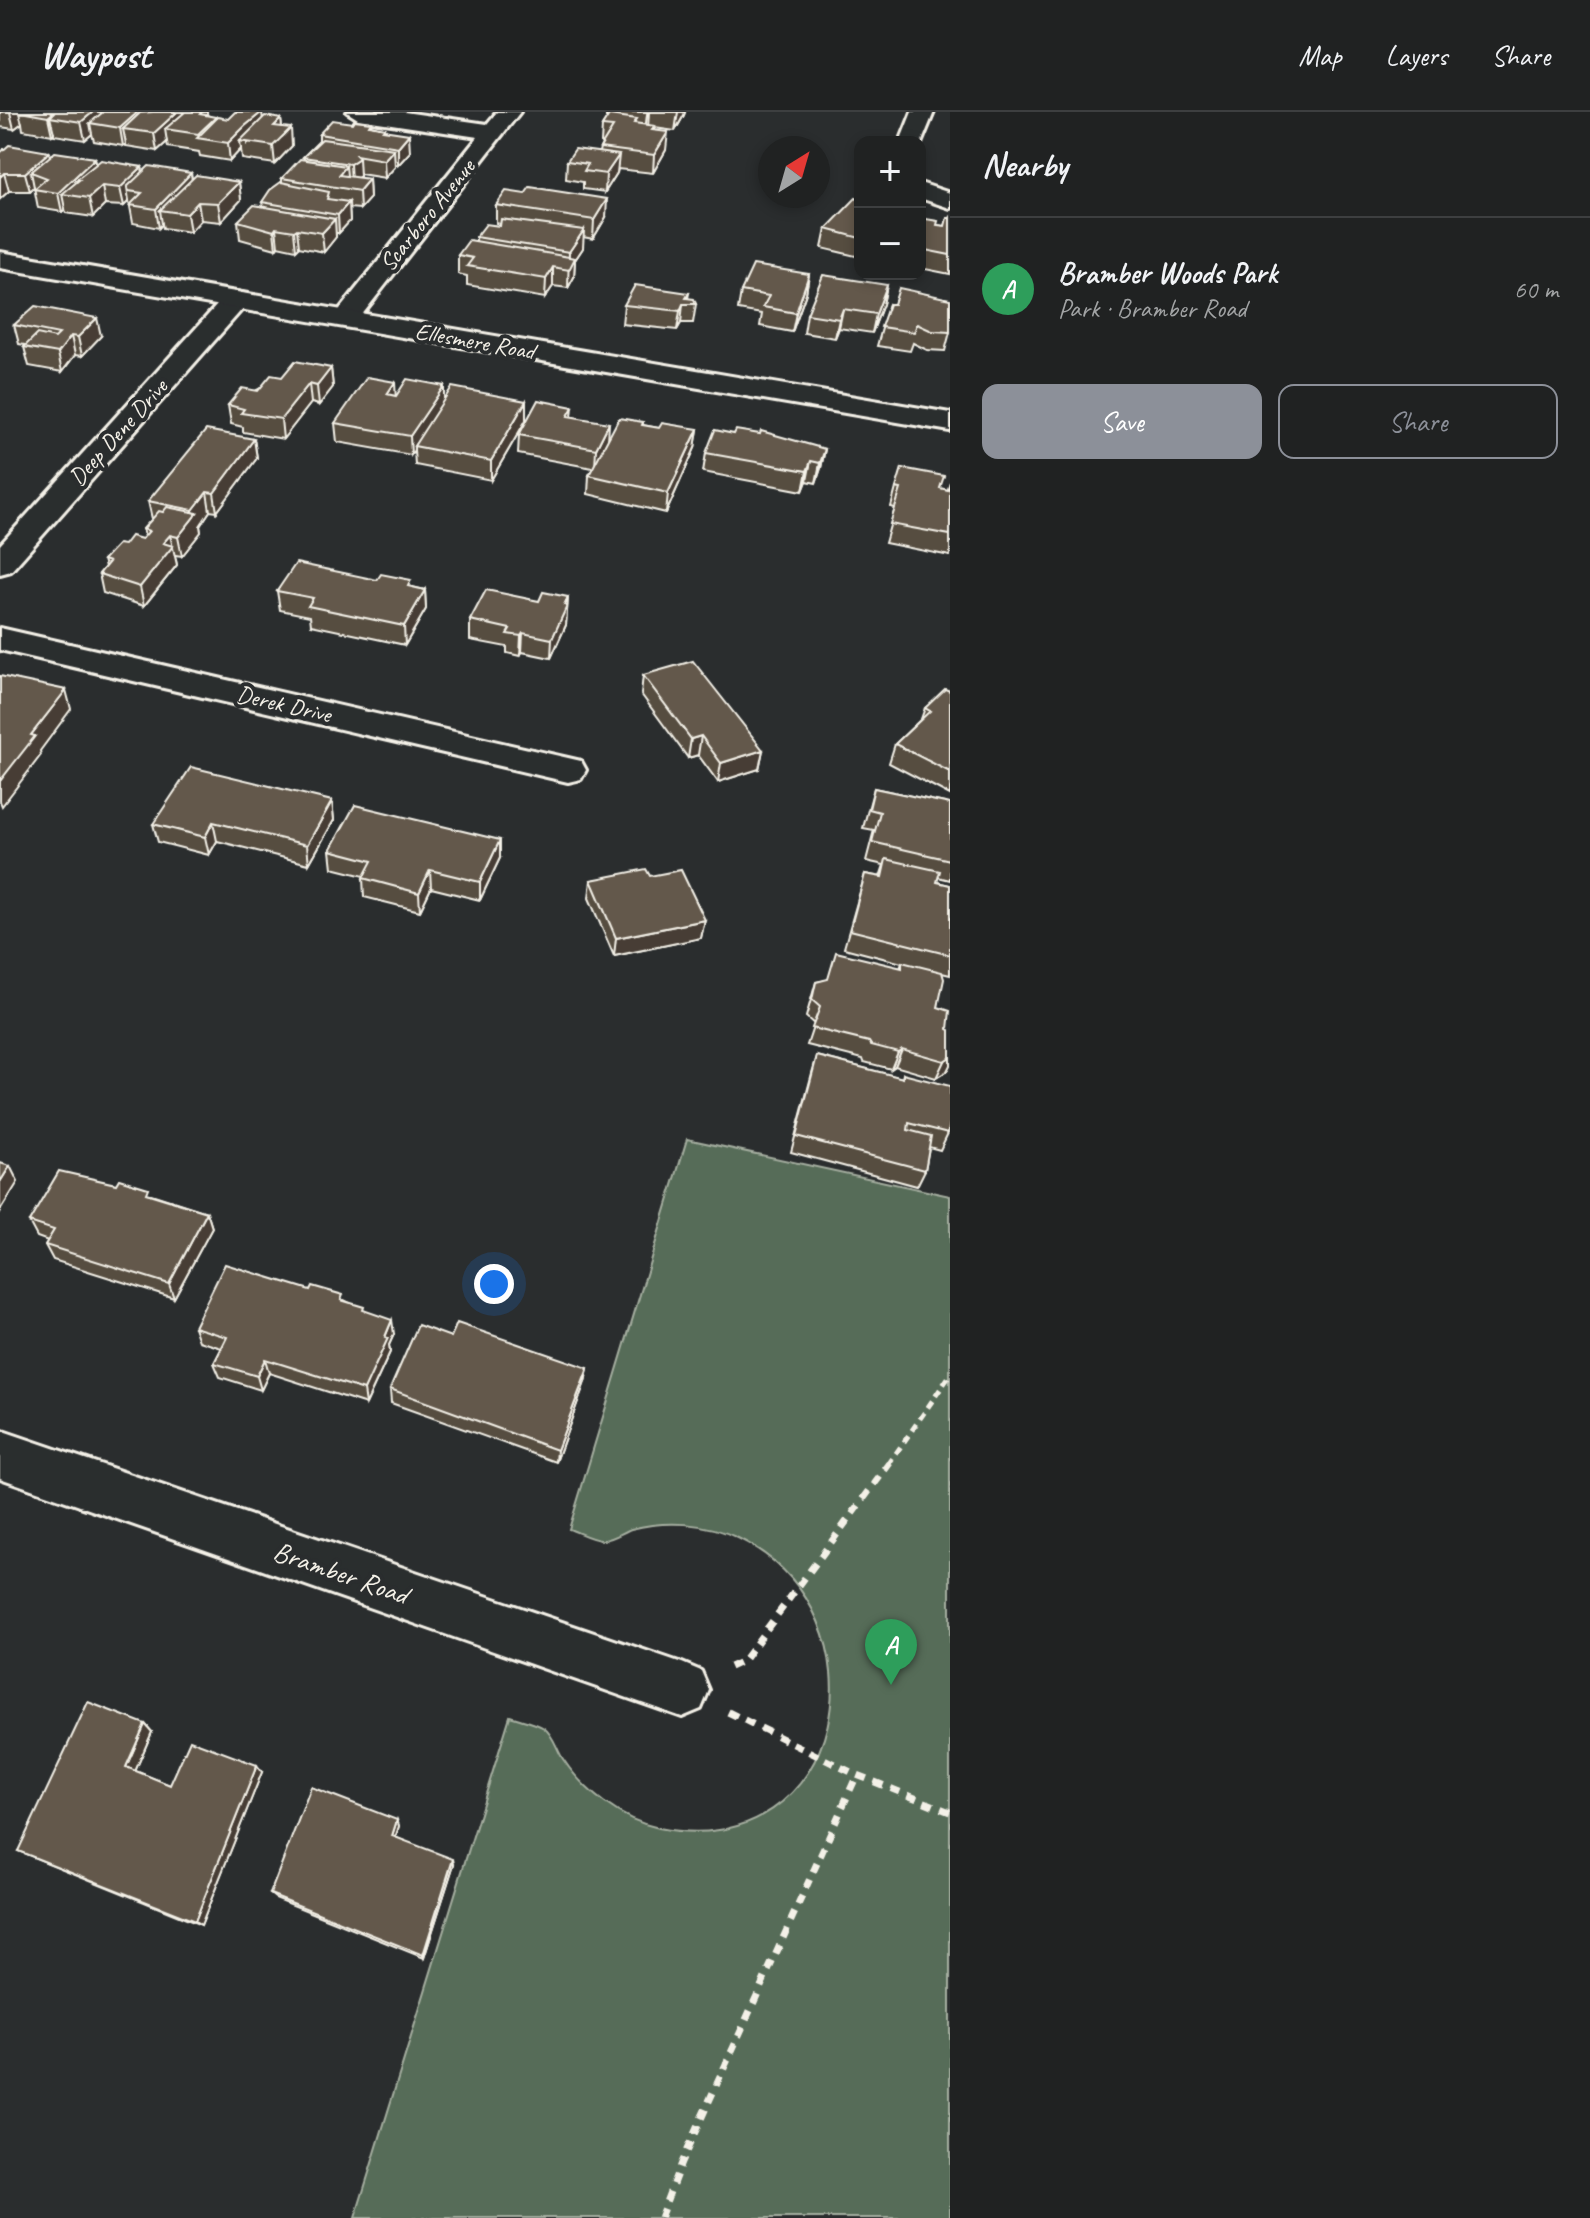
<!DOCTYPE html>
<html lang="en">
<head>
<meta charset="utf-8">
<style>
  :root { --surface:#202222; --page:#282a2a; --text:#f1f3f6; --muted:#a2a4a5; --line:#3d3f40; --accent:#8c9099 }
  body { margin:0; font-family:Caveat,sans-serif; background:var(--page); color:var(--text) }
  .controls { position:absolute; right:24px; top:24px; display:grid; overflow:hidden; border-radius:16px; box-shadow:0 4px 12px #0003 }
  .controls button { width:72px; height:72px; display:grid; place-items:center; padding:0; border:0; border-bottom:2px solid var(--line); background:var(--surface); color:var(--text); font:40px sans-serif }
  .compass { position:absolute; left:758px; top:24px; width:72px; height:72px; border-radius:50%; background:var(--surface); box-shadow:0 4px 12px #0003; rotate:37deg }
  .you { position:absolute; left:494px; top:1172px; width:28px; height:28px; margin:-20px; border:6px solid #fff; border-radius:50%; background:#1a73e8; box-shadow:0 0 0 12px #1a73e833 }
  .badge { display:grid; place-items:center; width:52px; height:52px; border-radius:50%; background:var(--accent); color:#fff; font-size:26px; font-weight:700 }
  .pin { position:absolute; translate:-50% -66px; filter:drop-shadow(0 2px 4px #0008) }
  .pin::after { content:''; position:absolute; top:42px; width:28px; height:24px; background:inherit; clip-path:polygon(0 0,100% 0,50% 100%) }
  .list { margin:0; padding:0; list-style:none }
  h2 { display:flex; justify-content:space-between; align-items:center; height:104px; margin:0; padding:0 32px; font-size:34px }
  h2 small { font-size:26px; font-weight:400; color:var(--muted) }
  .list li { display:grid; grid-template-columns:52px 1fr auto; gap:24px; align-items:center; box-sizing:border-box; height:144px; padding:0 32px; border-top:2px solid var(--line) }
  .list b { display:block; font-size:30px; white-space:nowrap }
  .list p { margin:0; font-size:26px; white-space:nowrap; color:var(--muted) }
  .list em { font-size:26px; font-style:normal; color:var(--muted) }
  .actions { display:flex; gap:16px; padding:24px 32px }
  .actions a { flex:1; padding:18px 0; border:2px solid var(--accent); border-radius:16px; text-align:center; font-size:28px; color:var(--accent) }
  .actions .main { background:var(--accent); color:#fff }
  .map { position:relative; flex:none; width:950px; height:2106px; overflow:hidden }
  header { display:flex; align-items:center; gap:48px; box-sizing:border-box; height:112px; padding:0 40px; background:var(--surface); border-bottom:2px solid var(--line) }
  header strong { font-size:38px }
  nav { display:flex; gap:44px; margin-inline-start:auto; font-size:28px }
  main { display:flex }
  aside { flex:1; background:var(--surface) }
  .map>svg:first-child { display:block }
  .green { fill:#566c58; stroke:#a5aea0; stroke-width:2 }
  .lines { fill:none; stroke-linecap:round; stroke-linejoin:round }
  .minor-casing { stroke:#f4f1e8; stroke-width:6 }
  .secondary-casing { stroke:#f4f1e8; stroke-width:6 }
  .path-far1 { stroke:#f4f1e8; stroke-width:5; stroke-dasharray:8 6; stroke-linecap:butt }
  .path { stroke:#f4f1e8; stroke-width:7; stroke-dasharray:10 8; stroke-linecap:butt }
  .minor { fill:#2a2d2e; fill-rule:evenodd }
  .secondary { fill:#2a2d2e; fill-rule:evenodd }
  .wall { fill:#564d41; stroke:#f4f1e8; stroke-width:2 }
  .shaded-wall { fill:#463e35; stroke:#f4f1e8; stroke-width:2 }
  .building { fill:#64594c; stroke:#f4f1e8; stroke-width:2 }
  .labels { text-anchor:middle; stroke-width:8; stroke-linejoin:round; paint-order:stroke }
  .far-street-label { font-size:24px; fill:#f4f1e8; stroke:#2a2d2e }
  .street-label { font-size:28px; fill:#f4f1e8; stroke:#2a2d2e }
</style>
</head>
<body>
<header>
<strong>Waypost</strong>
<nav><a>Map</a><a>Layers</a><a>Share</a></nav>
</header>
<main>
<div class="map">
<svg width="950" height="2106" viewBox="0 0 950 2106">
  <rect width="100%" height="100%" fill="#2a2d2e"/>
  <filter id="ink" filterUnits="userSpaceOnUse"><feTurbulence type="fractalNoise" baseFrequency=".0125" numOctaves="2"/><feDisplacementMap in="SourceGraphic" scale="16" xChannelSelector="R" yChannelSelector="G"/><feConvolveMatrix kernelMatrix="1 2 1 2 8 2 1 2 1" color-interpolation-filters="sRGB"/></filter>
  <g filter="url(#ink)">
    <path class="green" d="M687 1027 950 1084V2106H355L510 1604C521 1608 535 1610 544 1616 553 1622 557 1638 563 1647 584 1679 620 1708 659 1716 847 1753 894 1503 738 1426 705 1410 666 1408 631 1417 623 1420 612 1428 603 1428 594 1429 578 1420 569 1417Z"/>
    <g class="lines">
      <defs>
        <g id="minor">
          <path d="M347 0H404L487 12 497 0H520L354 213H336L332 207 478 25 358 7Z"/>
          <path d="M912 0H934L920 34V30H900Z"/>
          <path d="M920 71 950 81V96L920 86Z"/>
          <path d="M236 180 245 182 249 188 245 194 11 459 0 462V433L227 182Z"/>
          <path d="M0 516 568 646 581 649 586 658 581 667 568 670 0 538Z"/>
          <path d="M0 1318 682 1551 701 1559 709 1578 701 1597 682 1605 0 1366Z"/>
        </g>
        <path id="secondary" d="M0 140 950 301V319L0 156Z"/>
      </defs>
      <use href="#minor" class="minor-casing"/>
      <use href="#secondary" class="secondary-casing"/>
      <path class="path-far1" d="M888 1353 950 1263"/>
      <g class="path">
        <path d="M730 1555 743 1549 890 1351"/>
        <path d="M728 1600 857 1663 950 1700"/>
        <path d="M660 2106 681 2051 857 1663"/>
      </g>
      <use href="#minor" class="minor"/>
      <use href="#secondary" class="secondary"/>
    </g>
    <g class="wall">
      <path d="M0 0H148L207 3 216 7H281L282 15 292 34 275 52 242 47 241 37 230 49 200 44 199 40 168 35 167 30 157 39 126 34V32L123 34 94 29 92 22 85 28 54 23V21L52 23 23 18 22 11 14 17 0 15Z"/>
      <path d="M606 0H685L684 3 675 19 654 16V18L666 38 653 61 618 57 617 61 605 80 583 77V70L566 67 567 49 599 40 600 36 602 32 601 31 602 14 608 5H606Z"/>
      <path d="M371 10V13L386 18 410 40 398 53 395 52V55L385 66 360 62V64L358 66 369 67 370 86 360 97 349 96 350 109 339 121H336V125L324 140 299 135 296 138 278 134 276 137 240 127 238 109 263 95 262 90 282 70V66L304 47 303 45 319 29V22L352 11Z"/>
      <path d="M4 37 49 40 50 44 95 46 96 52 142 55 143 60 191 61 192 67 239 70 241 88 221 110 201 108 190 120 163 116 162 112 159 116 133 111 129 89 124 94 105 93 93 105 66 101 65 97 62 100 38 96 34 75 30 79H9L0 87Z"/>
      <path d="M860 88V145L822 136 826 117Z"/>
      <path d="M496 93 606 105 593 127 583 125V136L575 148 574 165 568 176 553 174 545 186 467 173V164L458 162V143L476 130V125L500 114V112L496 111Z"/>
      <path d="M920 106 937 113 945 114 950 106V162L920 156Z"/>
      <path d="M809 162 806 181 792 220 760 214 762 202 738 198 741 179Z"/>
      <path d="M887 173 883 192 872 221 839 216 835 226 804 221 807 202Z"/>
      <path d="M689 181 688 186 696 192 693 211H681L677 218 622 212 624 193Z"/>
      <path d="M889 192 950 220 945 239 927 238 913 231 910 239 877 234Z"/>
      <path d="M14 213 101 224 82 244 75 243 62 260 29 254 24 235 25 233 19 232Z"/>
      <path d="M331 256 333 275 319 293 311 291 283 327 243 320V315L231 312 228 293 282 265Z"/>
      <path d="M395 270V284L444 288 526 308 491 368 415 353 414 338 411 343 337 330 335 311Z"/>
      <path d="M573 295 572 304 608 327 643 310V313L659 316 698 317 695 336 666 401 588 382 589 363 593 356 518 342 519 323Z"/>
      <path d="M254 327 257 346 217 400 210 399 200 414 201 420 182 444 175 443 177 453 144 494 103 481 99 462 105 455 103 448 124 433 142 427 145 424 143 417 152 407 148 389Z"/>
      <path d="M825 337 821 356 816 371 807 369 803 379 703 360 706 341Z"/>
      <path d="M950 370V444L885 431 895 396 891 395 896 376 948 378Z"/>
      <path d="M412 475 425 478 426 497 405 533 311 513 310 504 280 498 277 479Z"/>
      <path d="M568 485 566 513 551 546 522 540 520 544 507 541V535L470 528V508L539 489Z"/>
      <path d="M643 563 763 638 759 657 718 670 698 643 688 646 641 582Z"/>
      <path d="M950 579V683L889 651 895 632 921 607 925 596Z"/>
      <path d="M874 676 950 692V768L938 765 937 770 950 773V863L942 861 938 895 948 917 947 959 936 966 895 954 891 957 864 950 863 947 807 933 814 912 806 905 816 870 900 856 902 851 844 836 865 762 880 765 884 753 866 749 874 718 863 716Z"/>
      <path d="M332 689 334 708 309 752 217 729 209 743 158 730 153 712Z"/>
      <path d="M330 738 500 746 480 788 431 776 420 799 364 785 363 766 364 764 332 756Z"/>
      <path d="M650 764 705 808 701 826 614 844 589 786 591 768Z"/>
      <path d="M817 944 902 966 903 962 948 1021 940 1038 929 1035 925 1058 917 1074 791 1040 812 961Z"/>
      <path d="M151 1082 207 1100 212 1116 174 1186 53 1148 45 1133 48 1129 37 1125 29 1110Z"/>
      <path d="M344 1188 365 1199 394 1222 389 1233 390 1240 366 1292 269 1261 261 1278 220 1265 214 1251 222 1236 199 1229 194 1215Z"/>
      <path d="M451 1225 588 1256 585 1270 556 1350 391 1291 390 1277Z"/>
      <path d="M145 1612 152 1620 135 1659 170 1673 262 1660 201 1813 18 1739Z"/>
      <path d="M397 1708 399 1714 395 1725 454 1752 424 1846 275 1786 270 1782Z"/>
    </g>
    <g class="shaded-wall">
      <path d="M10 0H35L19 1 22 11 14 17Z"/>
      <path d="M54 0H64L50 5 54 21 52 23 48 5Z"/>
      <path d="M93 0H117L90 11 92 22 85 28 81 10Z"/>
      <path d="M137 0H148L149 2 123 17 126 32 123 34 120 16Z"/>
      <path d="M177 0H190L165 17 167 30 157 39 154 21Z"/>
      <path d="M202 0H207L208 12 216 5 218 22 199 26 200 2Z"/>
      <path d="M262 0 264 18 247 32V30L240 29 241 37 230 49 228 31 245 14Z"/>
      <path d="M648 0H649L648 16 645 20 647 2Z"/>
      <path d="M678 0H685L684 3 675 19Z"/>
      <path d="M281 7 283 24 291 16 292 34 275 52 273 34 274 14Z"/>
      <path d="M668 20 666 38 653 61 654 43Z"/>
      <path d="M409 22 410 40 398 53V35Z"/>
      <path d="M394 37 395 55 385 66 384 48Z"/>
      <path d="M49 40 53 58 31 60 34 75 30 79 25 61Z"/>
      <path d="M619 43 617 61 605 80 606 62Z"/>
      <path d="M95 46 98 64 76 68 80 83 62 82 65 97 62 100 58 81Z"/>
      <path d="M359 46 360 64 351 71 350 52Z"/>
      <path d="M346 54 348 73 339 63Z"/>
      <path d="M142 55 145 73 127 75 129 89 124 94 120 76Z"/>
      <path d="M4 61 9 79 0 87V65Z"/>
      <path d="M191 61 193 79 160 98 162 112 159 116 156 97Z"/>
      <path d="M369 67 370 86 360 97 359 79Z"/>
      <path d="M239 70 241 88 221 110 218 91Z"/>
      <path d="M102 74 105 93 93 105 89 86Z"/>
      <path d="M607 87 606 105 593 127 594 108Z"/>
      <path d="M198 90 201 108 190 120 187 102Z"/>
      <path d="M349 90 350 109 339 121 338 103Z"/>
      <path d="M335 107 336 125 324 140 322 121Z"/>
      <path d="M276 116 278 134 276 137 274 119Z"/>
      <path d="M297 117 299 135 296 138 294 119Z"/>
      <path d="M584 118 583 136 575 148 574 165 568 176 569 140Z"/>
      <path d="M553 155V174L545 186 546 167Z"/>
      <path d="M809 162 806 181 792 220 796 201Z"/>
      <path d="M887 173 883 192 872 221 876 202Z"/>
      <path d="M683 192 681 211 677 218 680 199Z"/>
      <path d="M843 197 839 216 835 226 839 207Z"/>
      <path d="M97 206 101 224 82 244 78 225Z"/>
      <path d="M71 224 75 243 62 260 58 241Z"/>
      <path d="M331 256 333 275 319 293 317 274Z"/>
      <path d="M395 270 396 290 387 282Z"/>
      <path d="M309 272 311 291 283 327 281 307Z"/>
      <path d="M444 274V293L414 334V338L411 343 410 324Z"/>
      <path d="M526 289V308L491 368V349Z"/>
      <path d="M609 311 608 330 595 356 596 337Z"/>
      <path d="M698 317 695 336 666 401 668 381Z"/>
      <path d="M254 327 257 346 217 400 214 381Z"/>
      <path d="M825 337 821 356 816 371 820 351Z"/>
      <path d="M811 349 807 369 803 379 807 359Z"/>
      <path d="M207 380 210 399 200 414 201 420 182 444 178 425 194 405 193 398Z"/>
      <path d="M170 423 177 453 144 494 140 475 163 431Z"/>
      <path d="M425 478 426 497 405 533 404 514Z"/>
      <path d="M568 485 566 513 551 546 552 527Z"/>
      <path d="M523 521 522 540 520 544 521 524Z"/>
      <path d="M66 578 71 597 40 639 41 643 2 694 0 689V669L31 623Z"/>
      <path d="M701 624 698 643 688 646 691 627Z"/>
      <path d="M763 638 759 657 718 670 721 651Z"/>
      <path d="M332 689 334 708 309 752 307 733Z"/>
      <path d="M213 710 217 729 209 743 205 725Z"/>
      <path d="M500 728V746L480 788V770Z"/>
      <path d="M430 758 431 776 420 799 419 781Z"/>
      <path d="M705 808 701 826 614 844 616 826Z"/>
      <path d="M902 937 895 954 891 957 898 940Z"/>
      <path d="M950 945V953L947 959 936 966 944 949Z"/>
      <path d="M10 1054 18 1070 0 1099V1070Z"/>
      <path d="M207 1100 212 1116 174 1186 169 1172Z"/>
      <path d="M392 1208 394 1222 389 1233 390 1240 366 1292 364 1278Z"/>
      <path d="M265 1247 269 1261 261 1278 257 1264Z"/>
      <path d="M588 1256 585 1270 556 1350 557 1338Z"/>
      <path d="M145 1612 152 1620 134 1662 126 1655Z"/>
      <path d="M257 1653 262 1660 201 1813 195 1809Z"/>
      <path d="M397 1708 399 1714 394 1729 392 1724Z"/>
      <path d="M453 1747 454 1752 424 1846 423 1843Z"/>
    </g>
    <g class="building">
      <path d="M20 0H54L48 5Z"/>
      <path d="M55 0H93L81 10 50 5Z"/>
      <path d="M103 0H138L120 16 90 11Z"/>
      <path d="M153 0H177L154 21 123 17 140 1Z"/>
      <path d="M185 0H202L200 2 216 5 198 22 165 17Z"/>
      <path d="M235 0H262L245 14 228 31 197 26 218 5 228 7Z"/>
      <path d="M609 3 637 7 634 11 655 14 652 18 668 20 654 43 600 36 613 15 602 14Z"/>
      <path d="M265 4 281 7 274 14 291 16 273 34 240 29Z"/>
      <path d="M332 8 352 11 354 8 371 10 369 13 385 16 383 18 409 22 398 35 319 22Z"/>
      <path d="M322 27 394 37 384 48 356 43 359 46 350 52 303 45Z"/>
      <path d="M9 33 49 40 25 61H4L0 65V41Z"/>
      <path d="M575 37 619 43 606 62 584 59 588 52 567 49Z"/>
      <path d="M55 40 95 46 58 81 34 77 47 66 31 60Z"/>
      <path d="M300 47 346 54 339 63 369 67 359 79 282 66Z"/>
      <path d="M101 48 142 55 120 76 102 74 89 86 62 82 79 68H76Z"/>
      <path d="M149 54 191 61 156 97 130 93 142 81 129 79 127 75Z"/>
      <path d="M196 63 239 70 218 91 198 90 187 102 160 98Z"/>
      <path d="M281 70 329 80 327 87 349 90 338 103 262 90 270 78Z"/>
      <path d="M530 75 607 87 594 108 496 93 506 79 525 82Z"/>
      <path d="M856 86 860 88V126L826 117Z"/>
      <path d="M254 93 335 107 322 121 297 117 294 119 276 116 274 119 238 109Z"/>
      <path d="M920 106 938 109 937 113 945 114 947 106H950V143L920 137Z"/>
      <path d="M501 107 584 118 569 140 476 125 486 112 500 114Z"/>
      <path d="M469 128 575 146 569 158 553 155 546 167 467 154 473 146 458 143Z"/>
      <path d="M753 153 809 162 796 201 763 195 769 184 741 179Z"/>
      <path d="M823 163 887 173 876 202 843 197 839 207 807 202Z"/>
      <path d="M635 173 689 181 686 186 694 187 696 192H683L680 199 624 193Z"/>
      <path d="M899 176 950 187V220L932 219 917 212 914 220 881 215 889 192H894Z"/>
      <path d="M35 194 97 206 78 225 71 224 58 241 24 235 37 222 55 226 59 222 14 213Z"/>
      <path d="M295 249 331 256 317 274 309 272 281 307 241 301 244 297 228 293 242 276 258 279 271 263 282 265Z"/>
      <path d="M367 265 395 270 387 282 396 284 407 267 444 274 410 324 335 311Z"/>
      <path d="M452 275 526 289 491 349 414 334Z"/>
      <path d="M538 288 573 295 568 304 609 311 596 337 519 323Z"/>
      <path d="M619 306 643 310 642 313 659 316 662 311 698 317 668 381 589 363Z"/>
      <path d="M206 318 254 327 214 381 207 380 193 398 148 389Z"/>
      <path d="M715 318 734 322 736 318 760 322 761 319 825 337 820 351 811 349 807 359 706 341Z"/>
      <path d="M902 356 944 364 940 376 948 378 950 370V423L890 412 901 377 896 376Z"/>
      <path d="M167 395 197 401 178 425 170 423 163 431 173 434 140 475 99 462 109 450 103 448 118 432 124 433 131 424 142 427 149 419 143 417 159 399 163 400Z"/>
      <path d="M296 451 377 468 381 462 411 468 408 474 425 478 404 514 308 494 313 486 277 479Z"/>
      <path d="M486 478 539 489 543 480 568 485 564 493 567 494 552 527 523 521 521 524 507 522 510 517 470 508Z"/>
      <path d="M693 549 763 638 721 651 701 624 691 627 643 563Z"/>
      <path d="M0 564 66 578 31 623 35 624 0 669Z"/>
      <path d="M945 577 950 579V660L895 632 930 599 925 596Z"/>
      <path d="M191 655 332 689 307 733 213 710 205 725 153 712Z"/>
      <path d="M874 676 950 692V748L872 730 880 700 869 697Z"/>
      <path d="M355 693 500 728 480 770 430 758 419 781 363 766 372 749 330 738Z"/>
      <path d="M886 747 940 759 937 770 950 773V843L850 818 865 762 882 765Z"/>
      <path d="M646 757 650 764 681 758 705 808 616 826 591 768Z"/>
      <path d="M836 840 902 856V850L942 860 944 867 938 895 950 899 948 917 950 918V945L944 949 902 937 898 940 871 933 869 930 812 916 820 895 812 888 816 870 828 867Z"/>
      <path d="M817 944 903 966V962L950 974V1011L948 1021 909 1011 908 1018 931 1024 925 1058 796 1024Z"/>
      <path d="M0 1051 10 1054 0 1070Z"/>
      <path d="M59 1059 116 1072 119 1067 148 1076 146 1081 207 1100 169 1172 45 1133 54 1118 29 1110Z"/>
      <path d="M225 1152 310 1178 312 1174 343 1183 341 1188 364 1195 363 1198 392 1208 385 1225 388 1226 364 1278 265 1247 257 1264 214 1251 227 1225 194 1215Z"/>
      <path d="M457 1211 588 1256 557 1338 390 1277 418 1213 451 1225Z"/>
      <path d="M88 1590 145 1612 126 1655 170 1673 190 1628 257 1653 195 1809 18 1739Z"/>
      <path d="M311 1675 397 1708 392 1724 453 1747 423 1843 270 1782Z"/>
    </g>
  </g>
  <g class="labels">
    <g class="far-street-label">
      <text transform="translate(427 103) rotate(-51)" y="8">Scarboro Avenue</text>
      <text transform="translate(475 229) rotate(10)" y="8">Ellesmere Road</text>
      <text transform="translate(118 320) rotate(-48)" y="8">Deep Dene Drive</text>
      <text transform="translate(284 592) rotate(13)" y="8">Derek Drive</text>
    </g>
    <g class="street-label">
      <text transform="translate(341 1460) rotate(19)" y="10">Bramber Road</text>
    </g>
  </g>
</svg>
<div class="controls">
<button>+</button>
<button>−</button>
</div>
<svg class="compass" viewBox="-18 -18 36 36"><path d="M0-13l5 13h-10z" fill="#e53935"/><path d="M0 13l5-13h-10z" fill="#a2a4a5"/></svg>
<div class="you"></div>
<div class="pin badge" style="left:891px;top:1573px;background:#2e9e5b">A</div>
</div>
<aside>
<h2>Nearby<small></small></h2>
<ul class="list">
<li><span class="badge" style="background:#2e9e5b">A</span><div><b>Bramber Woods Park</b><p>Park · Bramber Road</p></div><em>60 m</em></li>
</ul>
<div class="actions"><a class="main">Save</a><a>Share</a></div>
</aside>
</main>
</body>
</html>
